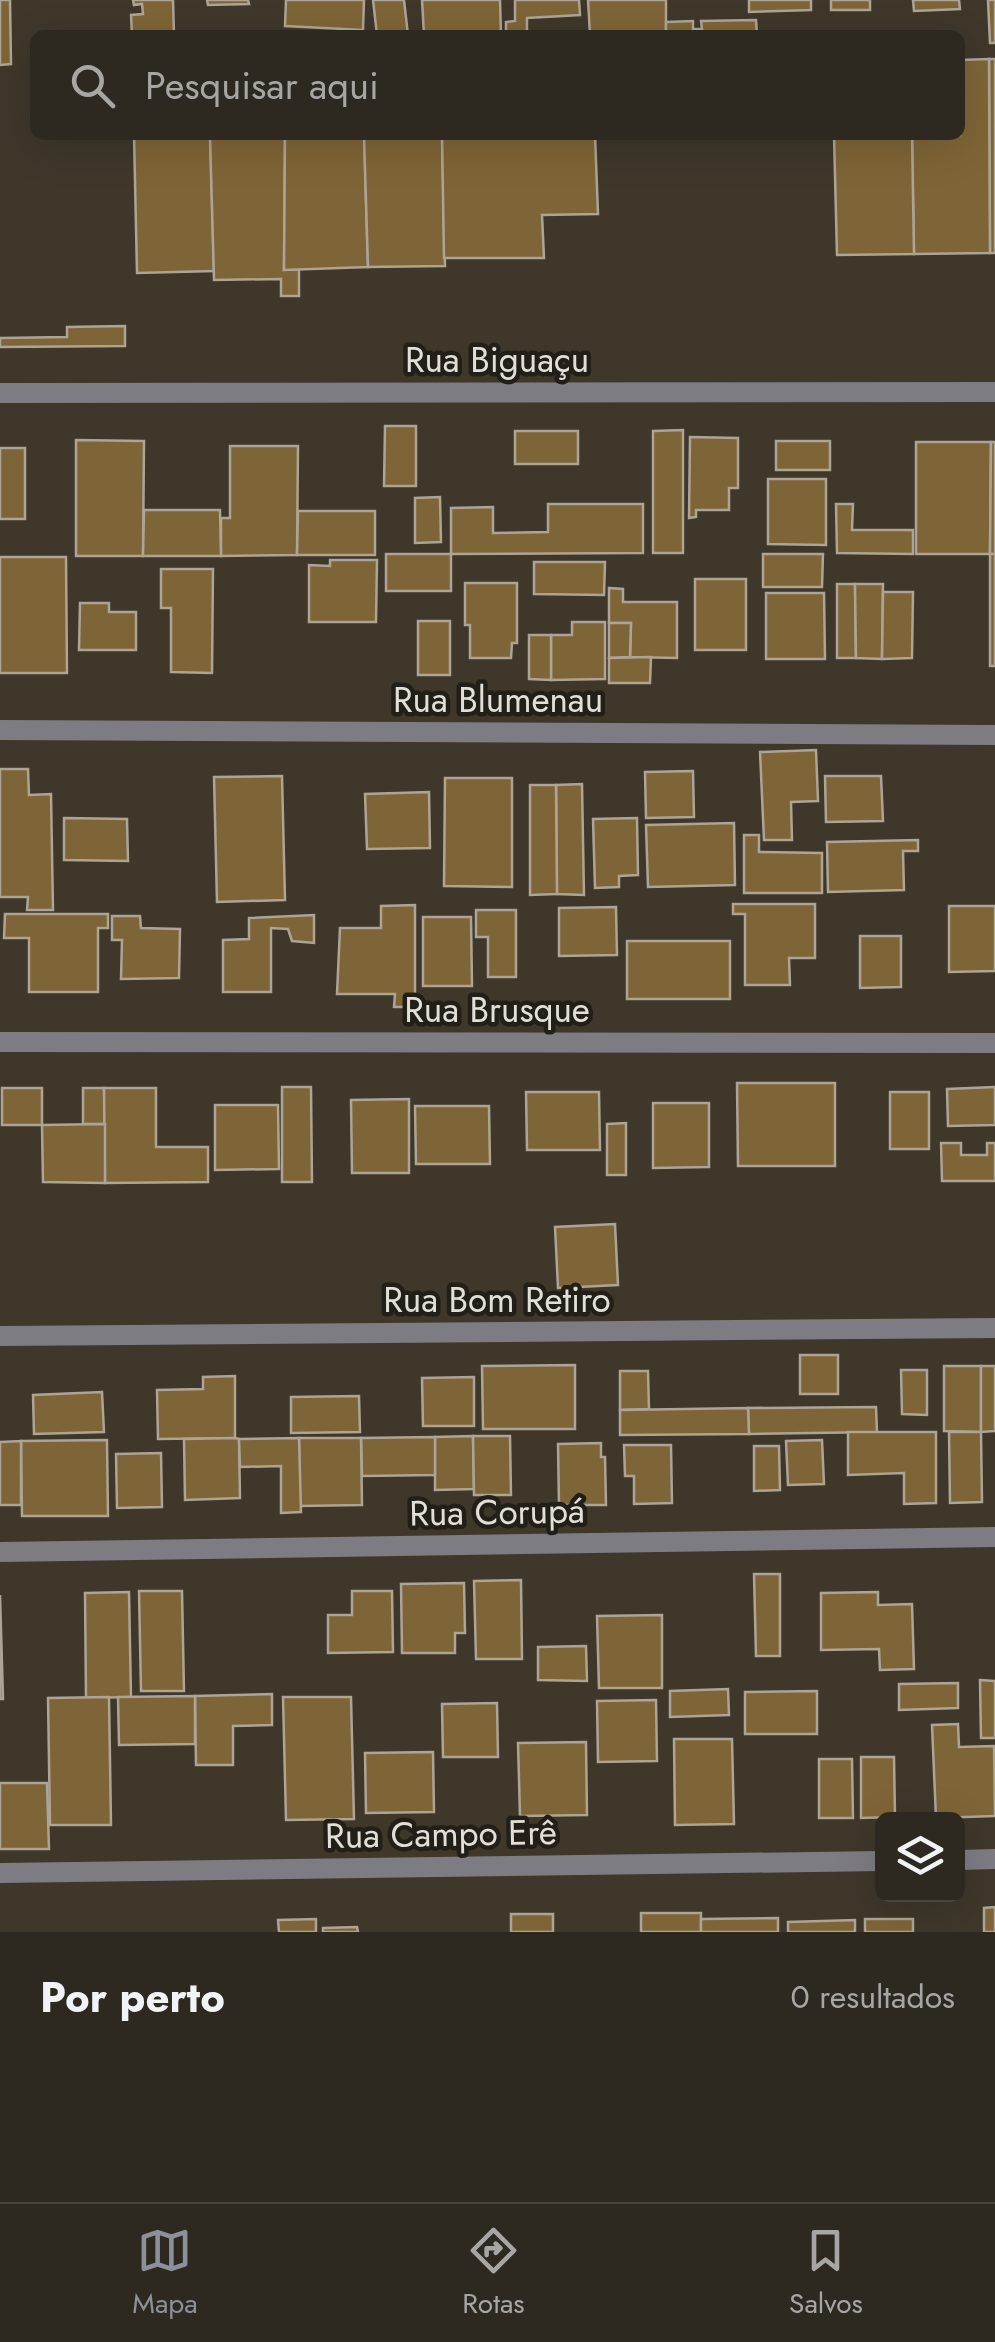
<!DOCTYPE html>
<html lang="pt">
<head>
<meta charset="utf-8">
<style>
  :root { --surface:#2e2920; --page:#363129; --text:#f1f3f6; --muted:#a7a6a5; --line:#49453e; --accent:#8c9099 }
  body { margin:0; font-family:Jost,sans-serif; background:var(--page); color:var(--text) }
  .controls { position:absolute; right:30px; bottom:30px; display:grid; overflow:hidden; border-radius:15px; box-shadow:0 10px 40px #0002 }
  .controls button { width:90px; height:90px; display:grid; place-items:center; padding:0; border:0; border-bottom:2px solid var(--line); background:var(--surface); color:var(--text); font:50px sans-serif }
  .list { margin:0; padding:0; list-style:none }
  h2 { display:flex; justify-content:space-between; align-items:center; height:130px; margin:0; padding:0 40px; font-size:42px }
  h2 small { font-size:32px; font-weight:400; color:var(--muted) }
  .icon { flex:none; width:55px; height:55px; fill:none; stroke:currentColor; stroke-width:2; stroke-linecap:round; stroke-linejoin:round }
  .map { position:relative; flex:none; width:995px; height:1932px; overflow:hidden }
  .search { position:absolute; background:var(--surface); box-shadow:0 10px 40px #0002; left:30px; right:30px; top:30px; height:110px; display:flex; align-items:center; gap:25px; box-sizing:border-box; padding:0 35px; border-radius:15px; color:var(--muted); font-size:38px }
  .sheet { height:270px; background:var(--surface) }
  nav { display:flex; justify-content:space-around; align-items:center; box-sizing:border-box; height:140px; border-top:2px solid var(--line); background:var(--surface); font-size:28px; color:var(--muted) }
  nav a { display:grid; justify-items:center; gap:5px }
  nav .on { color:var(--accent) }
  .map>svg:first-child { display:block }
  .building { fill:#7e6537; stroke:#ada495; stroke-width:2.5 }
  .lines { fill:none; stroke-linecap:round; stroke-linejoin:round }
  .minor { stroke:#7e7c83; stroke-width:20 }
  .tertiary { stroke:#7e7c83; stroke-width:20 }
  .labels { text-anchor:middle; stroke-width:9; stroke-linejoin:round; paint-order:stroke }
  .street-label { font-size:35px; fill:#e3ded6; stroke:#221f19 }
</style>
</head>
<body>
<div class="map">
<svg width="995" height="1932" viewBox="0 0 995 1932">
  <rect width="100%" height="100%" fill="#3e372a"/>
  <g class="building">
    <path d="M0 0H10L11 64 0 65Z"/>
    <path d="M133 0H173L174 35H132L131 15 143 14 142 4 134 5Z"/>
    <path d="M207 0H248L249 4 208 5Z"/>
    <path d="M286 0H364L363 30 285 26Z"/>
    <path d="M373 0H404L408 35H377Z"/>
    <path d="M422 0H500L501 35H424Z"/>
    <path d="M515 0H579L580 15 527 18V35H506V22L515 21Z"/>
    <path d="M588 0H666V35H590Z"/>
    <path d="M749 0H811V10L749 12Z"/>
    <rect x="831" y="0" width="39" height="10"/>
    <path d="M913 0H959L960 9 914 11Z"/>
    <path d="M988 0H995V43H990Z"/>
    <path d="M756 20 757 35H666V22L693 21V29H702L701 21Z"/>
    <path d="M989 59H995V253H990Z"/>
    <path d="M989 59 990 253 914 254 912 135H960V60Z"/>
    <path d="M134 135H210L214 271 137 273Z"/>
    <path d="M210 135H285L284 270 299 269V296H281V279L214 280Z"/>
    <path d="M285 135H364L368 267 284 270Z"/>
    <path d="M364 135H442L445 266 368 267Z"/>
    <path d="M442 135H595L598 214 542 215 544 258H444Z"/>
    <path d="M834 135H912L914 254 837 255Z"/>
    <path d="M125 326V346L0 347V338L67 337V327Z"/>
    <path d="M385 426H416V486H384Z"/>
    <path d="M683 430V553H653V431Z"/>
    <rect x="515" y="431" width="63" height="33"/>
    <path d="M690 437 738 438V488H729V510H696V517L689 518Z"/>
    <path d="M76 440 144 441 143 556H76Z"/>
    <rect x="776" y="441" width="54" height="29"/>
    <path d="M916 442H991L990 554H916Z"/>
    <path d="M991 442H995V554H990Z"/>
    <path d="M230 446H298L297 555 221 556V518H230Z"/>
    <rect x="0" y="448" width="25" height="71"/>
    <path d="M768 479H826V545L768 544Z"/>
    <path d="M440 497 441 542 415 543V498Z"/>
    <path d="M548 504H643V553L451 554V508L493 507V533L548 532Z"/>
    <path d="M836 504H853L852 530H913V554L837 553Z"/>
    <path d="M144 510H220L221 556H143Z"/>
    <path d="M298 511H375V555H297Z"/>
    <rect x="386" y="554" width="65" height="37"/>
    <path d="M763 554H823L822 587H763Z"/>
    <rect x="990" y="554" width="5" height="112"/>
    <path d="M0 557H66L67 673H0Z"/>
    <path d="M330 560H377L376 622H309V565L330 566Z"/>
    <path d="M534 562H605L604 595 534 594Z"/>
    <path d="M161 569H213L212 673 171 672V608H161Z"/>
    <rect x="695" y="579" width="51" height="71"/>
    <path d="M465 583H517V643H512L511 658H470V625H465Z"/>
    <path d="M837 584H855L856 658H837Z"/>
    <path d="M855 584H883L882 659 856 658Z"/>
    <path d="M609 588 623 589V602H677V658L630 657 631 623H609Z"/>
    <path d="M883 592H913L912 658 882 659Z"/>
    <path d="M766 593H824L825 659H766Z"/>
    <path d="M80 603H109V612H136V650H79Z"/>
    <rect x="418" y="621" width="32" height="54"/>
    <path d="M572 622H605V679L551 680V635H572Z"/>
    <path d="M609 623H631L630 657 609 658Z"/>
    <path d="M529 635H551V680L529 679Z"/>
    <path d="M651 657 650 683H609V658Z"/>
    <path d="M816 750 818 801 791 802 792 840H764L760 752Z"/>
    <path d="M0 769H28L29 795 51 794 53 910H27L28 897H0Z"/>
    <path d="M693 771 694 817 646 818 645 772Z"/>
    <path d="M282 776 285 900 217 902 214 777Z"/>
    <path d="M825 776H881L883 821 826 822Z"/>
    <path d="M445 778H512V887L444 886Z"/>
    <path d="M582 784 584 895 557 894 556 785Z"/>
    <path d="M530 785H556L557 894 530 895Z"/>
    <path d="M429 792 430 848 367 849 365 794Z"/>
    <path d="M64 818 127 819 128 861 64 860Z"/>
    <path d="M637 818 638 875 619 876V887L595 888 593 819Z"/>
    <path d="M734 823 735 885 648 887 646 825Z"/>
    <path d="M744 835H759V852L822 853V893H744Z"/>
    <path d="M918 840V851H903L904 890 828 892 827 842Z"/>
    <path d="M733 904H815V958H789L790 985H745V914H733Z"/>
    <path d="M415 905V1007H394L395 994H337L340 928H381V906Z"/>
    <path d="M949 906H995V971L949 972Z"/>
    <path d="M616 907 617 955 559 956V908Z"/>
    <path d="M476 910H516V977H488V937H476Z"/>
    <path d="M5 914H108V928H98V992H29V938H4Z"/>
    <path d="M314 915V943L292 941 288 929 271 928V992H223V940L249 939V918Z"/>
    <path d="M112 916H140L141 928 180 929 179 978 121 979 122 940H112Z"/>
    <path d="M423 917H471L472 986H423Z"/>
    <path d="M860 936H901V987L860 988Z"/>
    <rect x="627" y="941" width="103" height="58"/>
    <path d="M737 1083H835V1166H738Z"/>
    <path d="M282 1087H311L312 1182H282Z"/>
    <path d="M995 1087V1125L948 1126 947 1089Z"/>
    <rect x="2" y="1088" width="40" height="37"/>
    <path d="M83 1088H104L105 1124H83Z"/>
    <path d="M104 1088H156V1147H208V1182L105 1183Z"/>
    <path d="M526 1092H599L600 1150H527Z"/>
    <rect x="890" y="1092" width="39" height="57"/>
    <path d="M409 1099V1173H352L351 1100Z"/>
    <path d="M653 1103H709V1167L653 1168Z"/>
    <path d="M215 1105H278L279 1169 215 1170Z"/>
    <path d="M415 1106H489L490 1164H416Z"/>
    <path d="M626 1123V1175H607V1124Z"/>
    <path d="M105 1124V1183L43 1182 42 1125Z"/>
    <path d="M941 1143H961V1155H987V1143H995V1181H942Z"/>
    <path d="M615 1224 618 1285 558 1288 555 1227Z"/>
    <rect x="800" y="1355" width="38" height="39"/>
    <path d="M575 1365V1429H483L482 1366Z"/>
    <path d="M944 1366H981V1432L944 1431Z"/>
    <path d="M981 1366H995V1431L981 1432Z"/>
    <path d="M901 1370H927V1415L902 1414Z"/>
    <path d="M620 1371H648L649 1409 620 1410Z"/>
    <path d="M235 1376V1438L158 1439 157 1390 203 1389V1377Z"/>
    <path d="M474 1377V1426H423L422 1378Z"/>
    <path d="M102 1392 104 1432 34 1434 33 1395Z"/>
    <path d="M359 1396 360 1432 291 1433V1397Z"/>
    <path d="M876 1407 877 1432 749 1434 748 1408Z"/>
    <path d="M748 1408 749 1434 620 1435V1410Z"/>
    <path d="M848 1432H936V1503L904 1504V1473L848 1475Z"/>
    <path d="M949 1432H981L982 1502 950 1503Z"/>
    <path d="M473 1436 474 1489 435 1490V1437Z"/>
    <path d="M473 1436H510L511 1495H474Z"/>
    <path d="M435 1437V1475L362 1476 361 1438Z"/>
    <path d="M235 1438 239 1439 240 1498 185 1500 184 1439Z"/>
    <path d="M299 1438H361L362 1505 300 1506Z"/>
    <path d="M299 1438 301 1512 281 1513V1466L240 1467 239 1439Z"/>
    <path d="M107 1440 108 1516H22L21 1441Z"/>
    <path d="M822 1440 824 1484 788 1485 786 1441Z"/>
    <path d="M21 1441V1505H0V1442Z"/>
    <path d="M601 1443V1457H605L606 1505H559L558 1444Z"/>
    <path d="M624 1445H671L672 1503 634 1504V1476H625Z"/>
    <path d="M754 1446H779L780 1490 754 1491Z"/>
    <path d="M161 1453 162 1507 117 1508 116 1454Z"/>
    <path d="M754 1574H780V1656H756Z"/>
    <path d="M521 1580 522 1659H476L474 1581Z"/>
    <path d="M464 1583 465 1633H455V1653H402L401 1584Z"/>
    <path d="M139 1591H182L184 1691H141Z"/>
    <path d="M352 1591H392L393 1652 328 1653V1615H352Z"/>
    <path d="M129 1592 131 1697 86 1698 85 1593Z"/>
    <path d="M878 1592V1605L912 1604 914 1669 880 1670 879 1649 821 1650V1593Z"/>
    <path d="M0 1595 3 1699H0Z"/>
    <path d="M662 1615V1688H599L597 1616Z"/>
    <path d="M586 1646 587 1681 538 1680V1647Z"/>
    <path d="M980 1680 995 1681V1738H981Z"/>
    <path d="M958 1683V1708L899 1710V1684Z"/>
    <path d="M728 1689 729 1715 670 1717V1691Z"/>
    <path d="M817 1691V1734H745V1692Z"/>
    <path d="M272 1694V1725L233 1726V1765H196L195 1696Z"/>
    <path d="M195 1696V1744L119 1745 118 1697Z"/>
    <path d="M109 1697 111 1825H50L48 1698Z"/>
    <path d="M283 1697H351L354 1819 286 1820Z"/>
    <path d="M656 1700 657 1761 598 1762 597 1701Z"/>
    <path d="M497 1703 498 1757H443L442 1704Z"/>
    <path d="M958 1724 959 1747 994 1746 995 1816 936 1818 932 1725Z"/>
    <path d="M674 1739H732L734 1824 675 1825Z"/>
    <path d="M586 1742 587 1815 520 1816 518 1743Z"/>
    <path d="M433 1752 434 1812 366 1813 365 1753Z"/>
    <path d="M861 1757H894L895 1817 861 1818Z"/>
    <path d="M819 1759H852L853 1818H819Z"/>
    <path d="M0 1783H47L49 1849H0Z"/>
    <path d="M995 1907V1932H984V1908Z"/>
    <rect x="641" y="1913" width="60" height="19"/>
    <rect x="511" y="1914" width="42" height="18"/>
    <path d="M778 1918V1932H701V1919Z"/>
    <path d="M316 1919V1932H279L278 1920Z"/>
    <rect x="865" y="1919" width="48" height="13"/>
    <path d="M855 1920V1932H788V1922Z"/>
    <path d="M357 1927 358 1932H323V1928Z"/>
  </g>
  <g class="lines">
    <g class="minor">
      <path d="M0 1042 995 1043"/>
      <path d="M0 1336 995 1328"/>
    </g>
    <g class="tertiary">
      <path d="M0 393 995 392"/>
      <path d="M0 730 995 735"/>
      <path d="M0 1552 995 1537"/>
      <path d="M958 1860 995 1859"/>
      <path d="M0 1873 882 1861"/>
    </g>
  </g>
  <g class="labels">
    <g class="street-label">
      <text x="497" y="372">Rua Biguaçu</text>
      <text x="498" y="712">Rua Blumenau</text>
      <text x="497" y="1022">Rua Brusque</text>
      <text x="497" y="1312">Rua Bom Retiro</text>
      <text transform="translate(497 1512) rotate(-1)" y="12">Rua Corupá</text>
      <text transform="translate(441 1834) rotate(-1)" y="12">Rua Campo Erê</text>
    </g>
  </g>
</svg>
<div class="controls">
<button><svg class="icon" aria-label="layers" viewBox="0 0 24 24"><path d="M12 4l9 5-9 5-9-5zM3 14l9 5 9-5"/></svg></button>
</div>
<div class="search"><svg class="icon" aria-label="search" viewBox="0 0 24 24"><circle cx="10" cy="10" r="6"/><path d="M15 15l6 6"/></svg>Pesquisar aqui</div>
</div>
<section class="sheet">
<h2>Por perto<small>0 resultados</small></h2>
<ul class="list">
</ul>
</section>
<nav>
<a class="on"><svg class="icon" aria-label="map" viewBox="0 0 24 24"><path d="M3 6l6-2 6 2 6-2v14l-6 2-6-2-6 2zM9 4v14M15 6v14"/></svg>Mapa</a>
<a><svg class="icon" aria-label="directions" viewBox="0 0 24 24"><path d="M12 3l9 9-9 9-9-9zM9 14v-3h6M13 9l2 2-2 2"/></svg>Rotas</a>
<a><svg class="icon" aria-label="saved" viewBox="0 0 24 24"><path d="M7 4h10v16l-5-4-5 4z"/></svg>Salvos</a>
</nav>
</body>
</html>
